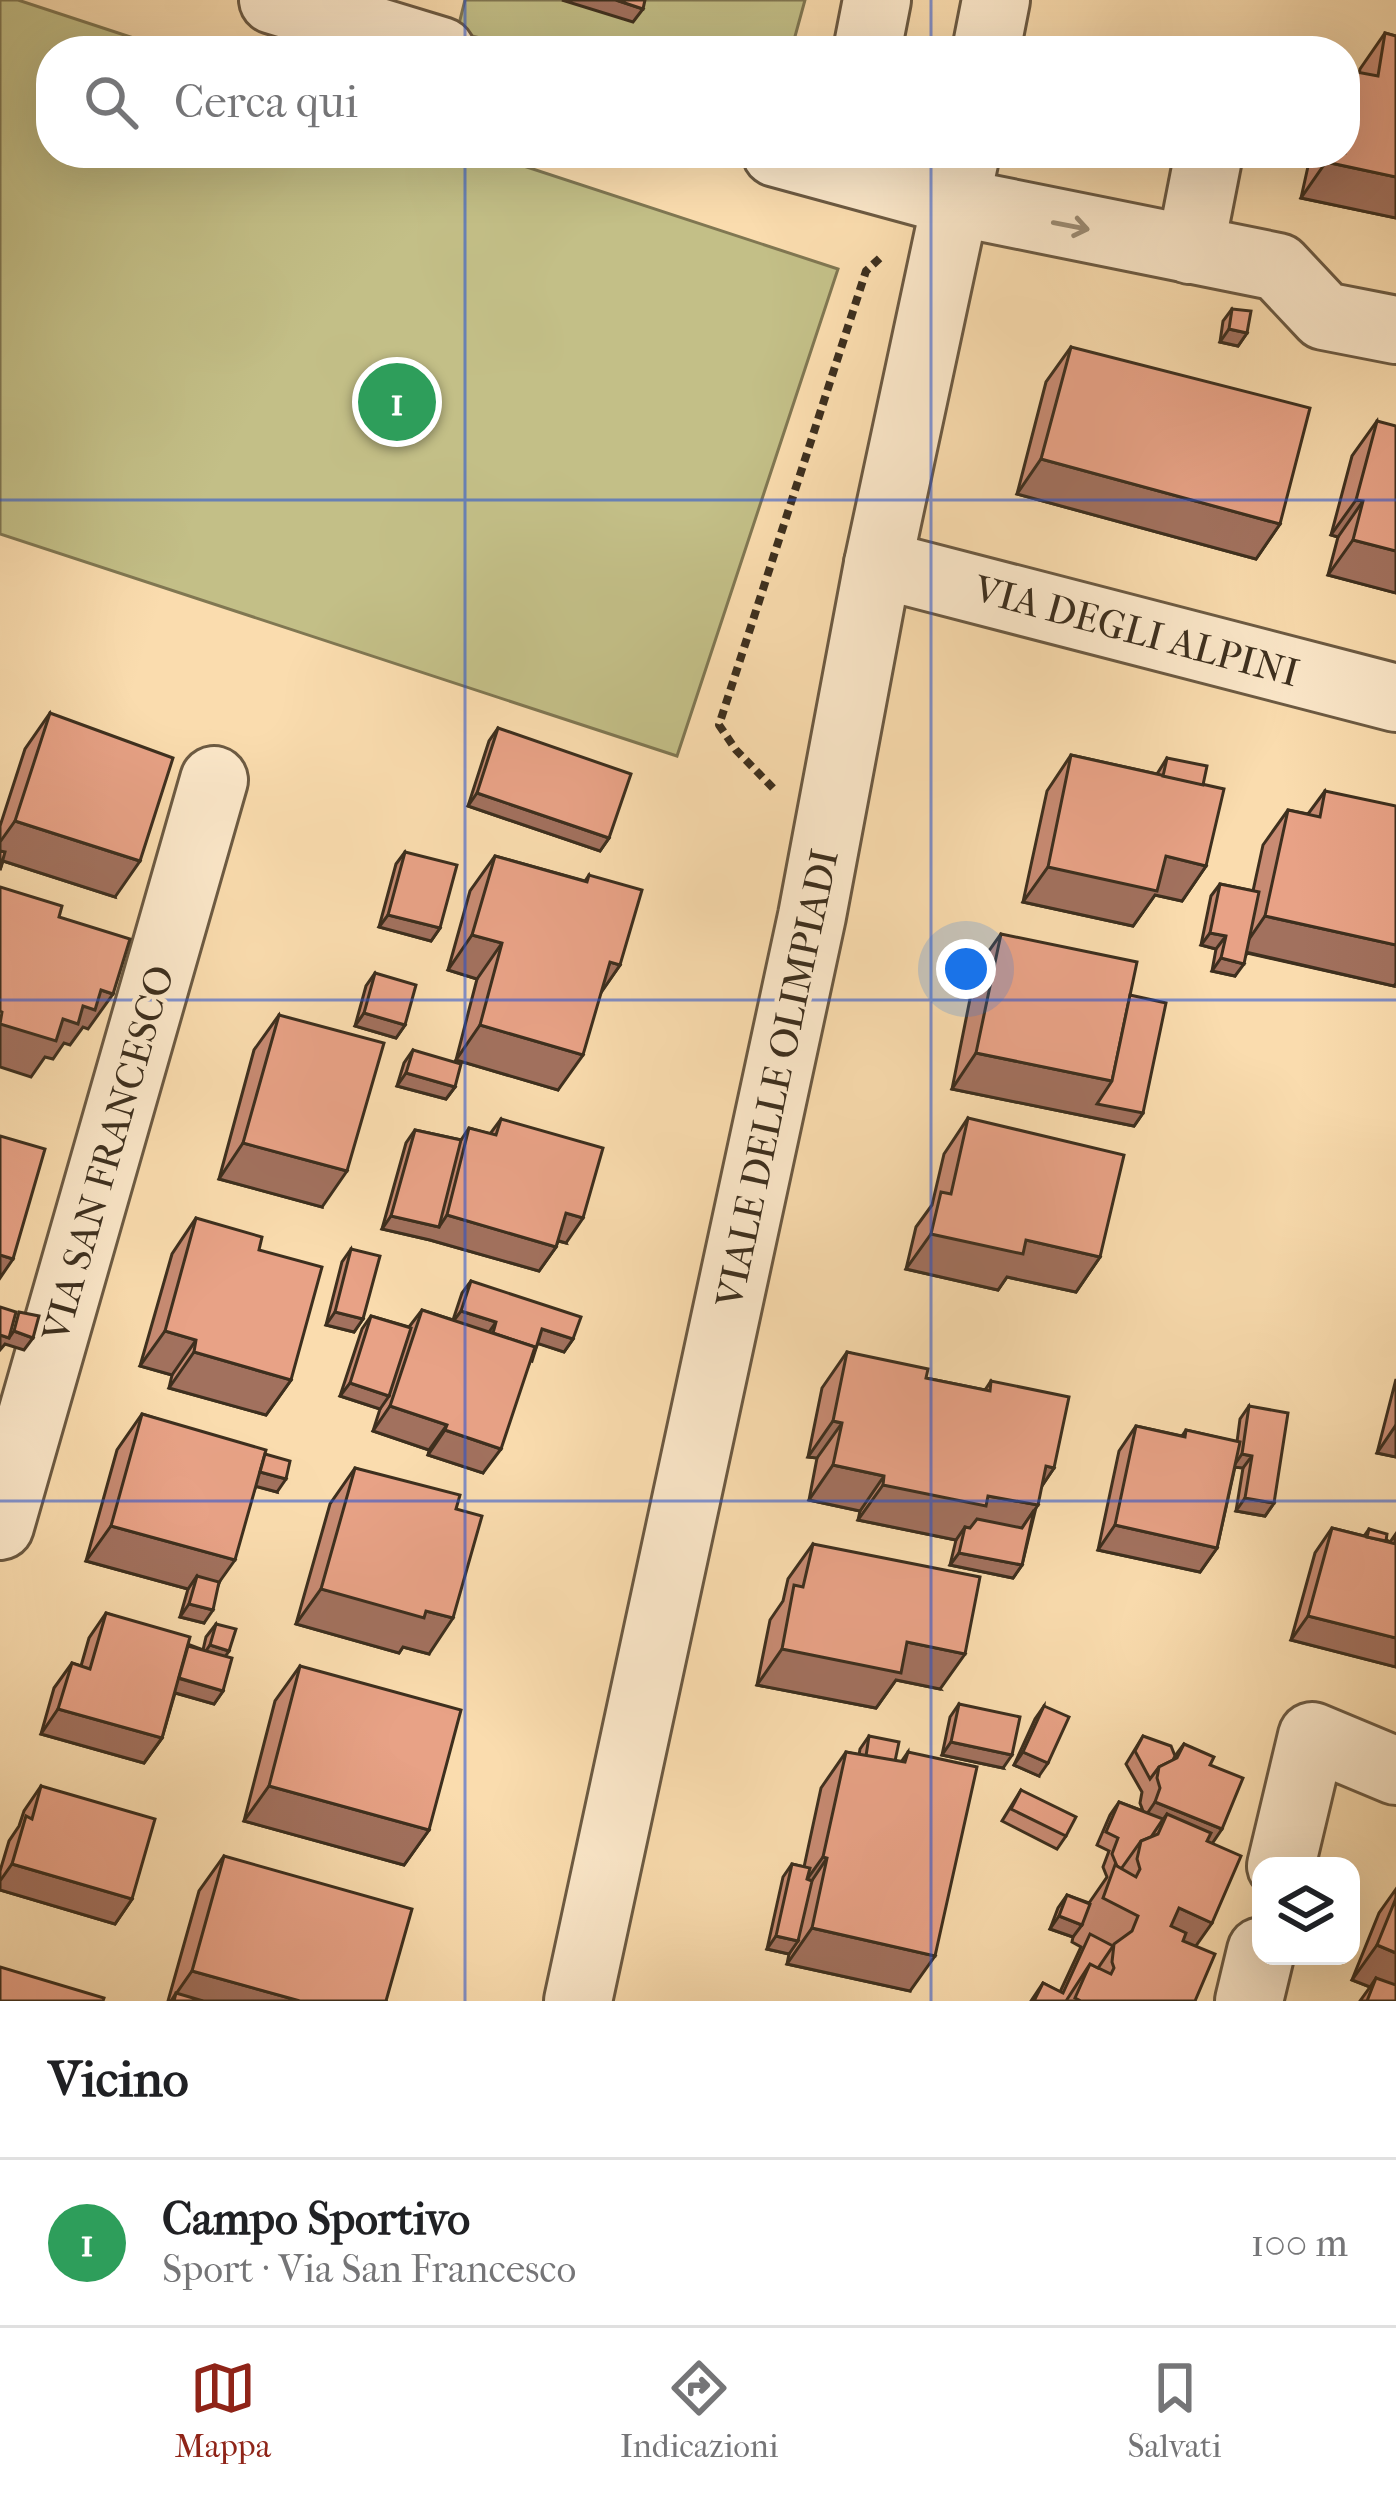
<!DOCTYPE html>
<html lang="it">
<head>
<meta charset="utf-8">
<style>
  :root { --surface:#fff; --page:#f2f2f2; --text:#202124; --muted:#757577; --line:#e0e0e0; --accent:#8f2418 }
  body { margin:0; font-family:"IM FELL French Canon",serif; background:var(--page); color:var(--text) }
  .controls { position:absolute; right:36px; bottom:36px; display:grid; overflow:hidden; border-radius:24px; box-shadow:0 12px 48px #0002 }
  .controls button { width:108px; height:108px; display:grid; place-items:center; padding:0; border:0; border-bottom:3px solid var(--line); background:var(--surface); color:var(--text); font:60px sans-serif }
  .you { position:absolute; left:966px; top:969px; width:42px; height:42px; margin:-30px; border:9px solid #fff; border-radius:50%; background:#1a73e8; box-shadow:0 0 0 18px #1a73e833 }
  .badge { display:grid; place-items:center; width:78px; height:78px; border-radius:50%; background:var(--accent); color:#fff; font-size:39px; font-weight:700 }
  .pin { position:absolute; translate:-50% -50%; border:6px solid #fff; box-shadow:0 3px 12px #0006 }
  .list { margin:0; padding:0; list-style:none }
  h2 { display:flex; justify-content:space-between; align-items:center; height:156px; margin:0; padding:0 48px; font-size:51px }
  h2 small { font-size:39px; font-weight:400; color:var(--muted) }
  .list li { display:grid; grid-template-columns:78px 1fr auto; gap:36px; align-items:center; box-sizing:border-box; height:168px; padding:0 48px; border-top:3px solid var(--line) }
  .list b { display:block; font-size:45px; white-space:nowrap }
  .list p { margin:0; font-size:39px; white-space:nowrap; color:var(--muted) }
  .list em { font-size:39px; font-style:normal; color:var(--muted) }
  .icon { flex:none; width:66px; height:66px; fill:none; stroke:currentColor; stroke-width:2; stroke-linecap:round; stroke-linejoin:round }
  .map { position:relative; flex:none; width:1396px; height:2001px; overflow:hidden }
  .search { position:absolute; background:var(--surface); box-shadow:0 12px 48px #0002; left:36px; right:36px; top:36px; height:132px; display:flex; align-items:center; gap:30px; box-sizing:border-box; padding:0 42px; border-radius:48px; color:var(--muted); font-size:45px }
  .sheet { height:324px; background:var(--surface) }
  nav { display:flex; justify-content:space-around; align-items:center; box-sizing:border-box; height:168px; border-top:3px solid var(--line); background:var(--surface); font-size:33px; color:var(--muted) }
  nav a { display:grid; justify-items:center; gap:6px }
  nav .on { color:var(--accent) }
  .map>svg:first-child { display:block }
  .pitch { fill:#c3bf87; stroke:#807752; stroke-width:3 }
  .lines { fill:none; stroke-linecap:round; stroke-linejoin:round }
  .minor-casing { stroke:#6c5a42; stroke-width:72 }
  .path { stroke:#3d2f1e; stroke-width:8; stroke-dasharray:9 6; stroke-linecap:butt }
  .minor { stroke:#fce8ca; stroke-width:66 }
  .wall { fill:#c88b73; stroke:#3d2f1e; stroke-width:3 }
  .shaded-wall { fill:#a2715e; stroke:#3d2f1e; stroke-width:3 }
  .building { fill:#e8a286; stroke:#3d2f1e; stroke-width:3 }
  .oneway { stroke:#9c8c74 }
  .grid { fill:none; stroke:#1d4ed8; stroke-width:3; stroke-opacity:0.55 }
  .labels { text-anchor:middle; stroke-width:9; stroke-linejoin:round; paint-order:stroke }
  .street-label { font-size:39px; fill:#3d2f1e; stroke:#fce8ca }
</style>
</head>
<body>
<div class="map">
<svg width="1396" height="2001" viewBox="0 0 1396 2001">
  <rect width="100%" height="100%" fill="#fadcae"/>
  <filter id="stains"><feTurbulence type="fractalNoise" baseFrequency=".00167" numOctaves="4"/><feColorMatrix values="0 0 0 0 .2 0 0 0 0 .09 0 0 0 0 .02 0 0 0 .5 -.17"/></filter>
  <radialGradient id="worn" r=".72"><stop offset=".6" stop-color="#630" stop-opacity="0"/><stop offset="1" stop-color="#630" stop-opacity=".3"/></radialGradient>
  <g class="pitch">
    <path d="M0 0H18L173 51H51V153H484L838 269 677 756 0 534Z"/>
    <path d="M465 0H805L791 51H530L457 32Z"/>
  </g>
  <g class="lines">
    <defs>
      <g id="minor">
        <path d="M273 0 441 51"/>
        <path d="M867 51 877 0"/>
        <path d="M986 51 996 0"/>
        <path d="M776 153 956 202 1278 267 1324 316 1396 330"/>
        <path d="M1190 250 1209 153"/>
        <path d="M878 564 1396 698"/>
        <path d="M0 1526 214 780"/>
        <path d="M1281 1866 1312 1736 1396 1771"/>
        <path d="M578 2001 812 916 878 564 966 153"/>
        <path d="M1249 2001 1261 1951"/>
      </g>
    </defs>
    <use href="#minor" class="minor-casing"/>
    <path class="path" d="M773 788 736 750 719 725 866 271 880 258"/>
    <use href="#minor" class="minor"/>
  </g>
  <g class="wall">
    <path d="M1385 33 1396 36V218L1301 198 1311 153H1345L1360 69Z"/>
    <path d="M1232 309 1247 333 1238 346 1220 342 1223 321Z"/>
    <path d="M1071 347 1280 524 1256 559 1017 494 1046 382Z"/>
    <path d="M1377 421 1396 593 1328 575 1338 537 1331 535 1352 456Z"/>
    <path d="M50 713 115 897 3 861 0 870V826L25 749Z"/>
    <path d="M498 728 609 838 600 851 468 806 489 741Z"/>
    <path d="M1071 755 1157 774 1167 758 1203 785 1206 866 1182 901 1155 895 1133 926 1023 902 1047 791Z"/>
    <path d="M1325 791 1394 986 1247 953 1235 976 1212 971 1216 949 1201 945 1211 896 1220 884 1253 891 1263 845 1288 810 1308 814Z"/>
    <path d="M405 852 440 928 431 941 379 927 396 864Z"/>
    <path d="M495 856 585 881 589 875 620 965 601 992 558 1090 456 1060 477 979 448 970 470 891Z"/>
    <path d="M1001 934 1130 995 1143 1113 1134 1126 952 1089 976 969Z"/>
    <path d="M375 973 405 1025 396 1038 355 1026 366 986Z"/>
    <path d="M279 1015 322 1207 219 1179 254 1050Z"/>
    <path d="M413 1050 455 1087 446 1099 397 1086 404 1063Z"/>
    <path d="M968 1118 1100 1257 1076 1292 1007 1277 998 1290 906 1269 916 1227 932 1205 944 1154Z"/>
    <path d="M501 1119 566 1243 558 1241 556 1247 539 1271 430 1240 382 1229 406 1143 415 1130 461 1140 469 1128 490 1134Z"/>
    <path d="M196 1218 259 1250 291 1380 266 1415 169 1388 172 1375 140 1366 172 1254Z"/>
    <path d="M351 1249 363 1319 354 1332 326 1325 342 1262Z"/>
    <path d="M471 1281 573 1339 564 1352 538 1343 483 1473 428 1455 429 1450 373 1431 380 1409 340 1396 362 1329 371 1316 409 1327 422 1310 453 1320 462 1293Z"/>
    <path d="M847 1352 926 1378 985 1390 991 1381 1054 1468 1041 1487 1022 1565 1013 1578 950 1565 956 1540 858 1520 860 1511 809 1500 817 1458 808 1457 822 1388Z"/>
    <path d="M1396 1379V1457L1377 1453Z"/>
    <path d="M1249 1406 1274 1503 1265 1516 1236 1511 1243 1468 1235 1467 1217 1548 1200 1572 1098 1550 1119 1451 1136 1426 1182 1436 1186 1430 1237 1442 1240 1419Z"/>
    <path d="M142 1414 265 1454 277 1492 256 1486 204 1623 180 1617 188 1589 86 1561 117 1450Z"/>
    <path d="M355 1468 456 1509 429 1654 403 1647 399 1653 296 1624 330 1504Z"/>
    <path d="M1332 1528 1364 1536 1369 1529 1390 1542 1395 1535 1396 1667 1291 1640 1315 1553Z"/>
    <path d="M813 1544 940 1689 896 1680 876 1708 757 1685 770 1620 783 1601 788 1579Z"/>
    <path d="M106 1613 203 1650 206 1637 216 1624 225 1656 223 1691 214 1704 175 1693 162 1738 144 1763 41 1734 54 1688 72 1663 81 1666 89 1638Z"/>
    <path d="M300 1666 429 1830 404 1865 244 1821 275 1701Z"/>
    <path d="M959 1704 1003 1768 942 1755 950 1717Z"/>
    <path d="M1044 1706 1039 1776 1014 1765 1035 1719Z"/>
    <path d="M869 1736 895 1761 901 1762 908 1752 910 1991 787 1964 789 1954 767 1949 783 1877 792 1864 804 1867 821 1788 846 1752 859 1755 860 1749Z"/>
    <path d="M1143 1736 1175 1756 1184 1744 1210 1765 1212 1843 1196 1946 1195 2001H1031L1043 1983 1060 1992 1081 1947 1072 1942 1073 1937 1050 1929 1058 1908 1067 1895 1089 1903 1107 1877 1103 1867 1109 1851 1097 1845 1110 1815 1119 1802 1143 1811 1140 1803 1142 1792 1126 1764Z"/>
    <path d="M41 1786 132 1899 115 1924 0 1890V1871L9 1841 19 1826 24 1811Z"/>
    <path d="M1021 1790 1066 1836 1057 1849 1002 1821Z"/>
    <path d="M224 1856 386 2001H168L199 1891Z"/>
    <path d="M1396 1889V2001H1360L1370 1987 1352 1980 1379 1913Z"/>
  </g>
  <g class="shaded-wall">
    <path d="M562 0H616L643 9 633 22Z"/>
    <path d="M1326 162 1396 177V218L1301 198Z"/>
    <path d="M1229 329 1247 333 1238 346 1220 342Z"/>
    <path d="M1041 459 1280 524 1256 559 1017 494Z"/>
    <path d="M1356 500 1363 501 1338 537 1331 535Z"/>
    <path d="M1353 540 1396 551V593L1328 575Z"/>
    <path d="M477 793 609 838 600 851 468 806Z"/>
    <path d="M15 821 140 861 115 897 0 860V842Z"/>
    <path d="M1166 856 1206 866 1182 901 1155 895 1133 926 1023 902 1048 867Z"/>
    <path d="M388 915 440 928 431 941 379 927Z"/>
    <path d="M1265 916 1396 945V983L1394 986 1241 951Z"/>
    <path d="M1210 933 1226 936 1216 949 1201 945Z"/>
    <path d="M472 935 502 943 477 979 448 970Z"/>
    <path d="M1221 958 1244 964 1235 976 1212 971Z"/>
    <path d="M610 962 620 965 596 1000Z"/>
    <path d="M101 990 113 994 88 1029 83 1027 70 1045 64 1043 53 1059 45 1057 31 1077 0 1067V1024L63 1019 83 1006Z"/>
    <path d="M364 1013 405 1025 396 1038 355 1026Z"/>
    <path d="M480 1025 583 1055 558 1090 456 1060Z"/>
    <path d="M976 1053 1112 1081 1143 1113 1134 1126 952 1089Z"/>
    <path d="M406 1073 455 1087 446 1099 397 1086Z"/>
    <path d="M243 1143 347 1171 322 1207 219 1179Z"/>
    <path d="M566 1213 583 1218 566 1243 549 1238Z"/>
    <path d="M447 1215 556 1247 539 1271 430 1240 382 1229 391 1216 439 1227Z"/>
    <path d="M931 1234 1026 1240 1100 1257 1076 1292 1007 1277 998 1290 906 1269Z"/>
    <path d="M0 1255 13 1259 0 1278Z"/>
    <path d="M461 1311 496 1322 487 1335 452 1323Z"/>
    <path d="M335 1312 363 1319 354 1332 326 1325Z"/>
    <path d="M542 1329 573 1339 564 1352 533 1342Z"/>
    <path d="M14 1331 33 1338 24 1350 5 1344 0 1350V1335L9 1338Z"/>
    <path d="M165 1331 196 1340 172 1375 140 1366Z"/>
    <path d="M194 1352 291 1380 266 1415 169 1388Z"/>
    <path d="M350 1383 389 1396 380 1409 340 1396Z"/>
    <path d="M390 1406 447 1425 429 1450 373 1431Z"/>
    <path d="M833 1421 842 1423 817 1458 808 1457Z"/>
    <path d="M1396 1425V1457L1377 1453Z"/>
    <path d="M445 1430 501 1449 483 1473 428 1455Z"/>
    <path d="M1242 1454 1252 1456 1243 1468 1233 1467Z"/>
    <path d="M833 1465 884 1476 860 1511 809 1500Z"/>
    <path d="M1046 1466 1054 1468 1030 1504Z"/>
    <path d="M252 1470 286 1479 277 1492 243 1483Z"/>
    <path d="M883 1485 988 1496 1038 1505 1013 1541 965 1527 956 1540 858 1520Z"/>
    <path d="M1245 1498 1274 1503 1265 1516 1236 1511Z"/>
    <path d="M1115 1525 1217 1548 1200 1572 1098 1550Z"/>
    <path d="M111 1526 235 1560 210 1595 197 1576 188 1589 86 1561Z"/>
    <path d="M959 1553 1022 1565 1013 1578 950 1565Z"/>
    <path d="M321 1589 426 1611 453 1618 429 1654 403 1647 399 1653 296 1624Z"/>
    <path d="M189 1604 213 1610 204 1623 180 1617Z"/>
    <path d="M1308 1616 1396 1638V1667L1291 1640Z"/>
    <path d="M907 1642 965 1654 940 1689 896 1680 876 1708 757 1685 782 1649Z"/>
    <path d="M210 1645 229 1651 220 1664 201 1658Z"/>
    <path d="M174 1677 223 1691 214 1704 165 1690Z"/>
    <path d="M58 1709 162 1738 144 1763 41 1734Z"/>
    <path d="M951 1742 1012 1755 1003 1768 942 1755Z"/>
    <path d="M1023 1752 1048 1763 1039 1776 1014 1765Z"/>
    <path d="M269 1786 429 1830 404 1865 244 1821Z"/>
    <path d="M1155 1802 1222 1829 1205 1854 1167 1814 1153 1833 1138 1827Z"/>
    <path d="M823 1857 827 1858 803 1894 798 1892Z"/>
    <path d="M12 1864 132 1899 115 1924 0 1890V1881Z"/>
    <path d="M1179 1908 1212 1923 1181 1967 1148 1953Z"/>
    <path d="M1059 1916 1082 1925 1073 1937 1050 1929Z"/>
    <path d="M812 1928 935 1956 910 1991 787 1964Z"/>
    <path d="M776 1936 798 1941 789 1954 767 1949Z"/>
    <path d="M1377 1945 1396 1953V1998L1376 1978 1370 1987 1352 1980Z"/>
    <path d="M192 1971 300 2001H174L176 1993 171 2001Z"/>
  </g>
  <g class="building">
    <path d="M616 0H645L643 9Z"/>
    <path d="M1385 33 1396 36V177L1326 162 1328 153H1345L1346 70 1378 76Z"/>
    <path d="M1232 309 1251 311 1247 333 1229 329Z"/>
    <path d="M1071 347 1310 408 1280 524 1041 459Z"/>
    <path d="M1377 421 1396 426V551L1353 540 1363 501 1356 500Z"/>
    <path d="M50 713 173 758 140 861 15 821Z"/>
    <path d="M498 728 631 774 609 838 477 793Z"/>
    <path d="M1071 755 1224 789 1206 866 1166 856 1157 891 1048 867Z"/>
    <path d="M1167 758 1207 766 1203 785 1163 776Z"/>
    <path d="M1325 791 1396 806V945L1265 916 1288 810 1320 817Z"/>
    <path d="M0 851 5 852 0 870Z"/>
    <path d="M405 852 457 865 440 928 388 915Z"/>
    <path d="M495 856 587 882 589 875 642 890 620 965 610 962 583 1055 480 1025 502 943 472 935Z"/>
    <path d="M1220 884 1259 892 1244 964 1221 958 1226 936 1210 933Z"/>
    <path d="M0 887 62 906 59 917 130 939 113 994 101 990 95 1010 83 1006 78 1024 63 1019 56 1041 0 1024 2 1012 0 1011Z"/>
    <path d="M1001 934 1137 962 1112 1081 976 1053Z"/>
    <path d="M375 973 416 985 405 1025 364 1013Z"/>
    <path d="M1130 995 1166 1003 1143 1113 1097 1104 1112 1081Z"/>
    <path d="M279 1015 384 1043 347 1171 243 1143Z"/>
    <path d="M413 1050 461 1064 455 1087 406 1073Z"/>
    <path d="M968 1118 1124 1155 1100 1257 1026 1240 1023 1254 931 1234 941 1192 951 1194Z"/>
    <path d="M501 1119 603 1148 583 1218 566 1213 556 1247 447 1215 469 1128 496 1135Z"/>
    <path d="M415 1130 461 1140 439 1227 391 1216Z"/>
    <path d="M0 1136 45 1149 13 1259 0 1255Z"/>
    <path d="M196 1218 262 1237 259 1250 322 1267 291 1380 194 1352 196 1340 165 1331Z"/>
    <path d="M351 1249 380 1256 363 1319 335 1312Z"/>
    <path d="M471 1281 581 1317 573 1339 542 1329 532 1361 530 1360 535 1347 493 1333 496 1322 461 1311Z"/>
    <path d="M0 1307 16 1312 9 1338 0 1335Z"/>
    <path d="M422 1310 535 1347 501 1449 445 1430 447 1425 390 1406Z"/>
    <path d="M19 1312 39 1316 33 1338 14 1331Z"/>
    <path d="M371 1316 411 1328 389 1396 350 1383Z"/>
    <path d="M847 1352 928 1369 926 1378 990 1391 991 1381 1069 1397 1054 1468 1046 1466 1038 1505 988 1496 986 1506 883 1485 884 1476 833 1465 842 1423 833 1421Z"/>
    <path d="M1249 1406 1288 1413 1274 1503 1245 1498 1252 1456 1242 1454Z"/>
    <path d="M142 1414 266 1450 235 1560 111 1526Z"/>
    <path d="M1136 1426 1185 1437 1186 1430 1240 1442 1217 1548 1115 1525Z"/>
    <path d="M265 1454 290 1461 286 1479 260 1472Z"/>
    <path d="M355 1468 460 1495 456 1509 482 1516 453 1618 426 1611 424 1618 321 1589Z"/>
    <path d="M1034 1510 1022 1565 959 1553 965 1527 970 1528 977 1519 1022 1528Z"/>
    <path d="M1332 1528 1396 1544V1638L1308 1616Z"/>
    <path d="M1369 1529 1387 1534 1386 1541 1367 1537Z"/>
    <path d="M813 1544 980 1577 965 1654 907 1642 901 1673 782 1649 794 1585 803 1587Z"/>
    <path d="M197 1576 219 1582 213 1610 189 1604Z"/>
    <path d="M106 1613 190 1637 162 1738 58 1709 72 1663 90 1669Z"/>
    <path d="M216 1624 236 1629 229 1651 210 1645Z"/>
    <path d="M188 1646 232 1658 223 1691 179 1678Z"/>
    <path d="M300 1666 461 1710 429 1830 269 1786Z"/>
    <path d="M959 1704 1020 1717 1012 1755 951 1742Z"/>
    <path d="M1044 1706 1069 1717 1048 1763 1023 1752Z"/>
    <path d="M869 1736 899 1742 895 1761 866 1756Z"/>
    <path d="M1143 1736 1171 1746 1175 1756 1173 1760 1159 1767 1150 1779 1135 1751Z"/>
    <path d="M1184 1744 1214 1757 1210 1765 1243 1778 1222 1829 1155 1802 1160 1788 1157 1778 1159 1767 1177 1758Z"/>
    <path d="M846 1752 905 1762 908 1752 977 1767 935 1956 812 1928 827 1858 823 1857Z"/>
    <path d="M41 1786 155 1819 132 1899 12 1864 26 1816 32 1819Z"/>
    <path d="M1021 1790 1076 1817 1066 1836 1011 1809Z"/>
    <path d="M1119 1802 1163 1819 1151 1837 1141 1841 1121 1869 1117 1866 1112 1854 1118 1838 1106 1832Z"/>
    <path d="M1167 1814 1211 1833 1207 1841 1241 1856 1212 1923 1179 1908 1171 1926 1186 1933 1183 1941 1215 1954 1195 2001H1081L1075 1998 1090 1964 1111 1974 1114 1968 1112 1962 1114 1944 1132 1931 1138 1916 1103 1898 1115 1865 1136 1877 1140 1869 1137 1859 1141 1841 1158 1834Z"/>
    <path d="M224 1856 412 1909 386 2001H300L192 1971Z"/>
    <path d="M792 1864 810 1868 807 1879 812 1881 798 1941 776 1936Z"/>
    <path d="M1067 1895 1090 1904 1082 1925 1059 1916Z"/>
    <path d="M1396 1898V1953L1377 1945Z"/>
    <path d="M1090 1934 1113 1946 1098 1968 1090 1964 1066 2001H1034L1043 1983 1063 1993Z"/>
    <path d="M0 1967 104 1998 103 2001H0Z"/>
    <path d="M1376 1978 1396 1985V2001H1367Z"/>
    <path d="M176 1993 203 2001H174Z"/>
  </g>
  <defs><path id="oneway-shaft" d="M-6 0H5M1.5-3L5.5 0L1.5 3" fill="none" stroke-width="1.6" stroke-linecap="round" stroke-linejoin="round" transform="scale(3)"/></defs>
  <use class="oneway" href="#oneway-shaft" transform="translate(1071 226) rotate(11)"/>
  <path class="grid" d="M465 0V51M931 0V51M465 153V2001M931 153V2001M0 500H1396M0 1000H1396M0 1501H1396"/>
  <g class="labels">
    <g class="street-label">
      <text transform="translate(1137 630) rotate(15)" y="14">VIA DEGLI ALPINI</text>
      <text transform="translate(776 1078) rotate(-78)" y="14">VIALE DELLE OLIMPIADI</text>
      <text transform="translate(107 1153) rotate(-74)" y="14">VIA SAN FRANCESCO</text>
    </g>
  </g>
  <rect width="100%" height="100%" filter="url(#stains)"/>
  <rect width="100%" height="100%" fill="url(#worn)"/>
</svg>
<div class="controls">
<button><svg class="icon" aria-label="layers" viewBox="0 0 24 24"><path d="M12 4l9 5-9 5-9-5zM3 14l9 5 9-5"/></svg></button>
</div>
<div class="you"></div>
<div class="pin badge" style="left:397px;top:402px;background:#2e9e5b">1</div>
<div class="search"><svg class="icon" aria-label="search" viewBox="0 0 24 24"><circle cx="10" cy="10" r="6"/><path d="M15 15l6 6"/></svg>Cerca qui</div>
</div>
<section class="sheet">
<h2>Vicino<small></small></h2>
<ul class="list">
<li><span class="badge" style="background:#2e9e5b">1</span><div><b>Campo Sportivo</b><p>Sport · Via San Francesco</p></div><em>100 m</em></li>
</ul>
</section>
<nav>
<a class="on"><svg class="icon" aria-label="map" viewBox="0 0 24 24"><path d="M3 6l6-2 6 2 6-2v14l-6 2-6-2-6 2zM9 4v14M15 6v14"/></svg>Mappa</a>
<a><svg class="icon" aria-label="directions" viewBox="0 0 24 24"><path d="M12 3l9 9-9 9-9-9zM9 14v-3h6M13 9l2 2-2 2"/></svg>Indicazioni</a>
<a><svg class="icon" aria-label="saved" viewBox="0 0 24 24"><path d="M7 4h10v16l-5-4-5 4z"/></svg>Salvati</a>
</nav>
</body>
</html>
